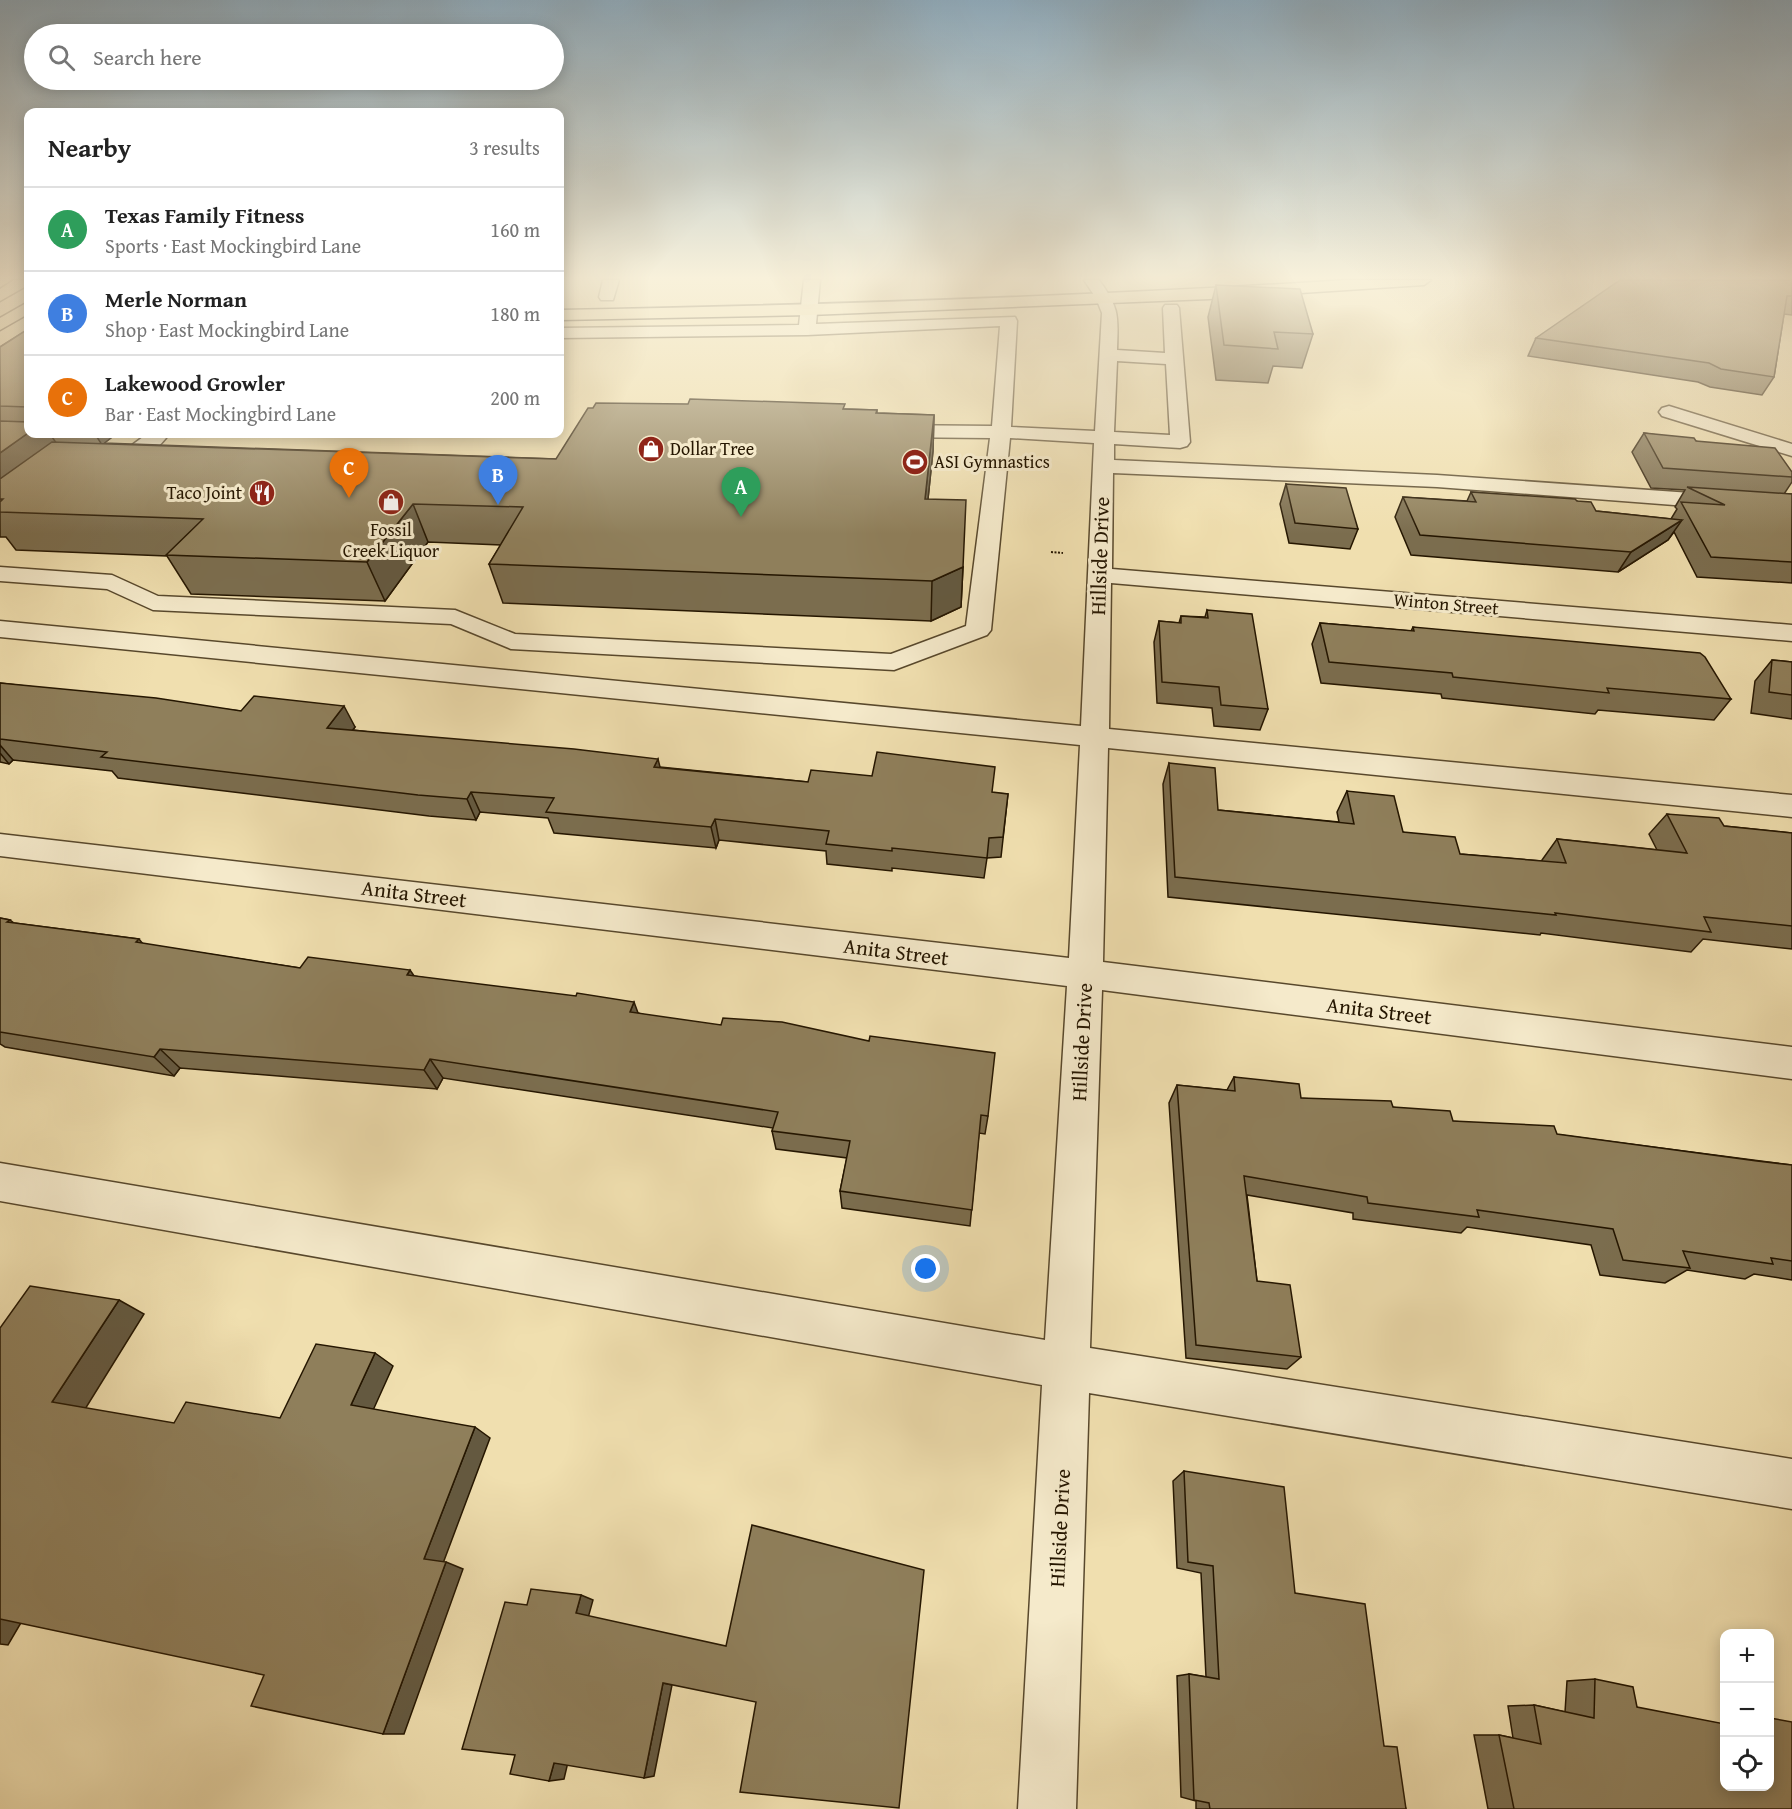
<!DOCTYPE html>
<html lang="en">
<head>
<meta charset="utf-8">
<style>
  :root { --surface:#fff; --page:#f2f2f2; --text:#222; --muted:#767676; --line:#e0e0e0; --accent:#8f2418 }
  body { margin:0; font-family:"Gentium Book Plus",serif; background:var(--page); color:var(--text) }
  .controls { position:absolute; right:18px; bottom:18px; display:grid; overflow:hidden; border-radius:12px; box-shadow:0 3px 15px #0003 }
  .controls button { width:54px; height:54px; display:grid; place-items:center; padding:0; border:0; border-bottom:2px solid var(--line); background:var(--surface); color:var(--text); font:30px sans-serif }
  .you { position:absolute; left:926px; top:1269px; width:21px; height:21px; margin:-15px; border:4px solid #fff; border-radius:50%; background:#1a73e8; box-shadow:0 0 0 9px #1a73e833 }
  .badge { display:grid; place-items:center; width:39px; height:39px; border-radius:50%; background:var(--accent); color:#fff; font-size:20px; font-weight:700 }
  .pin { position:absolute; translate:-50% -50px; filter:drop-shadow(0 2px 3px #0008) }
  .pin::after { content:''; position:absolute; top:32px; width:21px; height:18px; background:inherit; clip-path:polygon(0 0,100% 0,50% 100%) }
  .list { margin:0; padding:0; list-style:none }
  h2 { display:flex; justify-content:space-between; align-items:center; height:78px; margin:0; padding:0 24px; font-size:26px }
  h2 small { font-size:20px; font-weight:400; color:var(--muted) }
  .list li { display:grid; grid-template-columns:39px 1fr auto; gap:18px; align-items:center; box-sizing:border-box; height:84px; padding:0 24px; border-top:2px solid var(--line) }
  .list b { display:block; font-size:22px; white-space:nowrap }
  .list p { margin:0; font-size:20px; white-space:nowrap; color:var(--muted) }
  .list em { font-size:20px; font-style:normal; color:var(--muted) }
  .icon { flex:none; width:33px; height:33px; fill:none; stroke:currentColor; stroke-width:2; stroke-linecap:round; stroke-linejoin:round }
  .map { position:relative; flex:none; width:1792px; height:1809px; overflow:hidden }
  .search { position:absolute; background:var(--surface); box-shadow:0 3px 15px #0003; left:24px; top:24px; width:540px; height:66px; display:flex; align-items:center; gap:15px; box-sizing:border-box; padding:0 21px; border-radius:33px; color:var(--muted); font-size:22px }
  .panel { position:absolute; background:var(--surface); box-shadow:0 3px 15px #0003; left:24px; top:108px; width:540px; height:330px; border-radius:12px }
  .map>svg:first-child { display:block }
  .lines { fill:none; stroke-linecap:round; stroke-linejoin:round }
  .minor-casing { stroke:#58482c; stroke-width:3 }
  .major-casing { stroke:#251600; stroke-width:3 }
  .path { stroke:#251600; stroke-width:2; stroke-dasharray:2 1.5; stroke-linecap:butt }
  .minor { fill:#f5eacb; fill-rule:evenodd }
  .major { fill:#f0dfaf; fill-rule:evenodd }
  .wall { fill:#7b6d4e; stroke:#251600; stroke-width:1.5 }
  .shaded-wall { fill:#645940; stroke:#251600; stroke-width:1.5 }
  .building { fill:#8f7f5b; stroke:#251600; stroke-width:1.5 }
  .labels { text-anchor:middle; stroke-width:6; stroke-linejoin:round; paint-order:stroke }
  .far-poi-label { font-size:18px; fill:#251600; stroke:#f5eacb; text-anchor:start }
  .far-street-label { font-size:18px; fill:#251600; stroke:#f5eacb }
  .street-label { font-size:21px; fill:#251600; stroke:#f5eacb }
</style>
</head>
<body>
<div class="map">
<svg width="1792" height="1809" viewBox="0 0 1792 1809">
  <rect width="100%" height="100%" fill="#f0dfaf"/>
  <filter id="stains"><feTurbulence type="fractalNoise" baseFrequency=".00333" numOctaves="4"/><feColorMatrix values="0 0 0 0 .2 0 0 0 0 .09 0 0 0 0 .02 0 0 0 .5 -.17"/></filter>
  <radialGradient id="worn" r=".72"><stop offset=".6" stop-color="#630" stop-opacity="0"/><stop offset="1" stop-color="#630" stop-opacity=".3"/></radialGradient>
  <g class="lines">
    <defs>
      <g id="minor">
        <path d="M603 280H619L613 300H601L599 297Z"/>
        <path d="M804 280H820L816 324 1015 317 1017 321 1011 427 1095 431 1102 313 1096 298 1084 280H1099C1120 309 1118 316 1117 350L1165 353 1163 308 1165 305H1177L1179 308 1190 442 1187 446 1180 448 1114 444V460L1437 475 1792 500V514L1437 487 1113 473 1112 569 1792 625V641L1111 583 1109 729 1792 795V817L1108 748 1103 962 1792 1047V1079L1102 990 1090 1348 1792 1459V1509L1089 1393 1076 1809H1018L1042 1385 0 1201V1163L1045 1340 1067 986 0 856V834L1069 958 1080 745 0 637V621L1081 726 1094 443 1010 438 991 630 987 635 894 670 511 649 451 624 153 610 107 589 0 581V567L112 575 158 596 455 610 515 634 891 654 966 626 990 438 888 437 881 435 878 431 881 427 888 425 992 426 1000 326 807 335 560 338V328L799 325ZM1117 361 1166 364 1170 435 1114 432Z"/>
        <path d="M1669 406 1792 444V456L1662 416 1659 412 1662 408Z"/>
        <path d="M147 434H169C152 459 125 464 97 457L94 453 97 449 128 448Z"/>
      </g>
      <g id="major">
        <path d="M14 280H28V285L0 301V289Z"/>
        <path d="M1346 280H1431L1424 285 1209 299 809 315 560 320V310C822 305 1084 297 1346 280Z"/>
        <path d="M28 302V314L0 330V318Z"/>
      </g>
    </defs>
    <use href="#minor" class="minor-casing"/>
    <use href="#major" class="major-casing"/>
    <path class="path" d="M1051 552 1063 553"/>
    <use href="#minor" class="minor"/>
    <use href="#major" class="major"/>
  </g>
  <g class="wall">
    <path d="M1792 280V315L1784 314 1774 377 1762 395 1710 387 1698 382 1528 356 1536 338Z"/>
    <path d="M1216 285 1313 334 1302 368 1273 366 1268 383 1216 380 1208 317Z"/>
    <path d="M28 329V434H116L104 443 556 459 845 409 877 410V413L934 415 933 451 928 499 963 567 961 607 931 621 503 603 489 564 501 545 428 542 385 601 191 594 167 556 16 550 6 537H0V347Z"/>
    <path d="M1644 433 1696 441 1792 472V482L1784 494H1792V583L1697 577 1674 532 1668 540 1618 572 1411 555 1395 517 1403 497 1467 501 1471 492 1577 501 1596 511 1671 519 1677 509 1675 507 1685 490 1651 488 1632 452Z"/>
    <path d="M1286 484 1358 529 1350 549 1289 543 1280 504Z"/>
    <path d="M1207 610 1268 709 1260 730 1214 726 1212 708 1157 703 1154 642 1159 621 1179 623 1181 616 1205 617Z"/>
    <path d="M1320 623 1411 631 1413 627 1731 699 1714 720 1598 710 1595 714 1442 698 1441 694 1321 683 1312 644Z"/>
    <path d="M1772 660 1792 662V719L1751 713 1755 681Z"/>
    <path d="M0 683 241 711 355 727 353 730 660 767 808 782 1008 794 1001 857 987 858 984 878 892 868V871L827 864 826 851 719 840 716 848 554 833 548 818 480 812 476 820 429 816 118 778 112 771 13 760 9 764 0 762Z"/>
    <path d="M1169 763 1218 810 1339 822 1337 812 1347 791 1403 832 1460 854 1542 861V860L1557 839 1657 850 1649 834 1667 814 1724 826 1792 833V949L1703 939 1691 952 1541 933 1540 935 1168 897 1163 784Z"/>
    <path d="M0 918 10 920 14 923 139 939 143 944 300 968 414 976 638 1013 988 1116 985 1134 979 1133 970 1226 842 1208 840 1191 847 1158 776 1149 772 1131 773 1128 443 1078 437 1089 180 1068 174 1076 5 1047 0 1044Z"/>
    <path d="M1234 1077 1301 1098 1393 1107 1453 1121 1792 1165V1280L1754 1274 1745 1279 1687 1270 1665 1283 1600 1275 1591 1245 1467 1227 1461 1233 1353 1219V1213L1247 1195 1257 1281 1301 1357 1287 1369 1186 1358 1169 1103 1177 1085 1227 1090Z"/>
    <path d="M1184 1471 1295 1593 1384 1746 1406 1809H1196V1801L1181 1797 1177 1676 1189 1674 1206 1677 1201 1573 1177 1568 1173 1481Z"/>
    <path d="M1595 1679 1637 1707 1792 1809H1488L1474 1735H1499L1513 1738 1508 1706 1534 1705 1565 1712 1567 1681Z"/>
  </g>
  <g class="shaded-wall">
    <path d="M934 415 933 451 924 537 925 499Z"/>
    <path d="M28 433 50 434 68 460 3 499H0V453Z"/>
    <path d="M95 434H116L102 445Z"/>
    <path d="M413 504 428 542 385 601 367 562Z"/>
    <path d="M1682 520 1668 540 1618 572 1631 552Z"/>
    <path d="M963 567 961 607 931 621 932 581Z"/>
    <path d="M344 706 355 727 339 748 327 728Z"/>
    <path d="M0 745 13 760 9 764 0 753Z"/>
    <path d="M658 759 663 779 654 767Z"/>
    <path d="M471 792 480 812 476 820 467 799Z"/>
    <path d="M715 819 719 840 716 848 711 827Z"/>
    <path d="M410 970 423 989 407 975Z"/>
    <path d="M634 1002 641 1021 630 1012Z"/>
    <path d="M160 1049 180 1068 174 1076 154 1057Z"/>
    <path d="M430 1059 443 1078 437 1089 424 1070Z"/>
    <path d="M119 1300 144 1314 82 1414 52 1402Z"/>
    <path d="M375 1353 393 1366 370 1417 351 1405Z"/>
    <path d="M475 1427 490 1438 442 1566 424 1559Z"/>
    <path d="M446 1562 463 1569 404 1734H383Z"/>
    <path d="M581 1595 593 1600 588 1618 576 1613Z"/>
    <path d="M0 1618 22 1621 8 1645 0 1644Z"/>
    <path d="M663 1683 672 1685 654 1776 644 1778Z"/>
    <path d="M568 1762 564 1779 549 1781 554 1763Z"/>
  </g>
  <g class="building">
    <path d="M1620 280H1792V296H1787L1774 377 1721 369 1709 363 1536 338Z"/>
    <path d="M1216 285 1300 289 1313 334 1274 332 1278 349 1224 345Z"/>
    <path d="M28 329V407L0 406V347Z"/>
    <path d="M690 399 845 404 843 409 877 410 876 413 934 415 925 499 966 500 963 567 932 581 489 564 523 507 413 504 367 562 166 555 203 519 0 512V502L3 499H0V479L52 442 556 459 588 408H593L596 403 688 404Z"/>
    <path d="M0 421 28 422V433L0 453Z"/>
    <path d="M1644 433 1694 438 1696 441 1775 448 1792 472V477L1663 468Z"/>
    <path d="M1286 484 1346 488 1358 529 1295 523Z"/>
    <path d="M1687 487 1792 494V562L1711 557 1681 502 1725 505Z"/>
    <path d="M1471 492 1575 499 1577 501 1591 502 1596 511 1682 520 1631 552 1420 535 1403 497 1476 502Z"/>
    <path d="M1207 610 1252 614 1268 709 1221 705 1219 687 1162 682 1159 621 1181 623V616L1208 618Z"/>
    <path d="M1320 623 1414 631 1413 627 1700 653 1705 657 1731 699 1607 688 1609 693 1453 677 1452 673 1329 662Z"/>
    <path d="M1772 660 1792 662V695L1769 692Z"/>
    <path d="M0 683 156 698 241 711 254 696 344 706 327 728 574 749 658 759 654 767 808 782 811 770 872 776 877 752 995 767 992 792 1008 794 1003 837 989 838 987 858 892 848V851L826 844 829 831 715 819 711 827 546 812 554 798 471 792 467 799 418 795 101 757 107 752 0 739Z"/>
    <path d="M1169 763 1215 768 1218 810 1354 824 1347 791 1394 796 1403 832 1455 837 1460 854 1566 863 1557 839 1687 853 1667 814 1719 818 1724 826 1792 833V926L1704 917 1711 932 1555 913 1556 915 1175 877Z"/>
    <path d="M0 918 10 920 7 922 139 939 136 942 300 968 308 957 410 970 407 975 576 996 577 993 634 1002 630 1012 721 1025 723 1018 782 1022 869 1041 870 1036 995 1053 988 1116 981 1115 972 1210 840 1191 850 1141 772 1131 778 1112 430 1059 424 1070 160 1049 154 1057 0 1032Z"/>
    <path d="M1234 1077 1299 1084 1301 1098 1391 1101 1393 1107 1450 1111 1453 1121 1554 1126 1557 1134 1757 1161 1792 1165V1261L1771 1258 1773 1264 1683 1251 1690 1268 1623 1260 1613 1229 1477 1210 1479 1217 1368 1203 1367 1197 1244 1176 1257 1281 1290 1285 1301 1357 1196 1345 1177 1085 1235 1091Z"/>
    <path d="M30 1286 119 1300 52 1402 174 1423 186 1402 280 1418 316 1344 375 1353 351 1405 475 1427 424 1559 446 1562 383 1734 251 1706 264 1675 0 1619V1328Z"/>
    <path d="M1184 1471 1284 1487 1295 1593 1365 1604 1384 1746 1397 1747 1406 1809H1210L1209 1803 1194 1800 1189 1674 1219 1679 1213 1566 1188 1562Z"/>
    <path d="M752 1525 924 1570 899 1808 740 1792 756 1702 663 1683 644 1778 554 1763 549 1781 510 1774 515 1755 462 1749 505 1602 527 1605 531 1589 581 1595 576 1613 726 1646Z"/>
    <path d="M1595 1679 1633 1687 1637 1707 1725 1724V1786H1770V1718L1792 1722V1809H1514L1499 1735 1541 1744 1534 1705 1594 1718Z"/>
  </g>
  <linearGradient id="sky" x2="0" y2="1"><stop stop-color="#8faaba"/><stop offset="0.52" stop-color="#f8f1db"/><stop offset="1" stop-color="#f8f1db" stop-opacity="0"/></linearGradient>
  <rect width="1792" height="534" fill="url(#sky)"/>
  <defs>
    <symbol id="shop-disc" viewBox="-11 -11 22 22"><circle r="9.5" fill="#8f2418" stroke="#f5eacb"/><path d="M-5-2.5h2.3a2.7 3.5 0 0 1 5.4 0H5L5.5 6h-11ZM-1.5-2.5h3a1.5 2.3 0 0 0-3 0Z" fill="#fff"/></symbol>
    <symbol id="stadium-disc" viewBox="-11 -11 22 22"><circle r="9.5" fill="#8f2418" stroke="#f5eacb"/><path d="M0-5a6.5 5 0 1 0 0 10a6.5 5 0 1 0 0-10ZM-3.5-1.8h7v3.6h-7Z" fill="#fff"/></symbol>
    <symbol id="restaurant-disc" viewBox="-11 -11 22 22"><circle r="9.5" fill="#8f2418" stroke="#f5eacb"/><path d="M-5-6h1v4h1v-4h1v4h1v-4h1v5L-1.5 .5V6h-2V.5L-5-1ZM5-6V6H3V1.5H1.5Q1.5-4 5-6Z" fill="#fff"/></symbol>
  </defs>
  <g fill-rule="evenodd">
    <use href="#shop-disc" x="636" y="434" width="30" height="30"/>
    <use href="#stadium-disc" x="900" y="447" width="30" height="30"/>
    <use href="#restaurant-disc" x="247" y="478" width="30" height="30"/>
    <use href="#shop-disc" x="376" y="487" width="30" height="30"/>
  </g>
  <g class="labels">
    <g class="far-poi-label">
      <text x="670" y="455">Dollar Tree</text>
      <text x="934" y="468">ASI Gymnastics</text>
      <text x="242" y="499" text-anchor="end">Taco Joint</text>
      <text x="391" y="536" text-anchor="middle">Fossil<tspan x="391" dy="21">Creek Liquor</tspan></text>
    </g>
    <g class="far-street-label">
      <text transform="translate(1446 604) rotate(5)" y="6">Winton Street</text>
    </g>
    <g class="street-label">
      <text transform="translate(1100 556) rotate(-88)" y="7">Hillside Drive</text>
      <text transform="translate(414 894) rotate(7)" y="7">Anita Street</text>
      <text transform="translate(896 952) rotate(7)" y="7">Anita Street</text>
      <text transform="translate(1379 1011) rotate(7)" y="7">Anita Street</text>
      <text transform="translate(1082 1042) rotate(-87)" y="7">Hillside Drive</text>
      <text transform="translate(1060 1528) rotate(-87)" y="7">Hillside Drive</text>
    </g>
  </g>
  <rect width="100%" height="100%" filter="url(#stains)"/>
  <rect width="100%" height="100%" fill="url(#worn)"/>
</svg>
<div class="controls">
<button>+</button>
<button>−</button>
<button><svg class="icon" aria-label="locate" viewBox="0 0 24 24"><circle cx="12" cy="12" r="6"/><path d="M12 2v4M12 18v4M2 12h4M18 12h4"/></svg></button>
</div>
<div class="you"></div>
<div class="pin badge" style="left:741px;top:517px;background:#2e9e5b">A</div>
<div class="pin badge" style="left:498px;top:505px;background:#3f7fe0">B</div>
<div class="pin badge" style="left:349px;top:498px;background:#e8710a">C</div>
<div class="search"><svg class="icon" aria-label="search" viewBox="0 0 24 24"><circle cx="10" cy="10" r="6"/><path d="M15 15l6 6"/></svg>Search here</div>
<section class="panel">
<h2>Nearby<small>3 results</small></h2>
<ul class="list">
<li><span class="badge" style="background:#2e9e5b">A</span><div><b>Texas Family Fitness</b><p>Sports · East Mockingbird Lane</p></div><em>160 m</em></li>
<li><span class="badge" style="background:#3f7fe0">B</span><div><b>Merle Norman</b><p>Shop · East Mockingbird Lane</p></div><em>180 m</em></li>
<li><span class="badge" style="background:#e8710a">C</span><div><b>Lakewood Growler</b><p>Bar · East Mockingbird Lane</p></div><em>200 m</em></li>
</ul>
</section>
</div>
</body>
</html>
